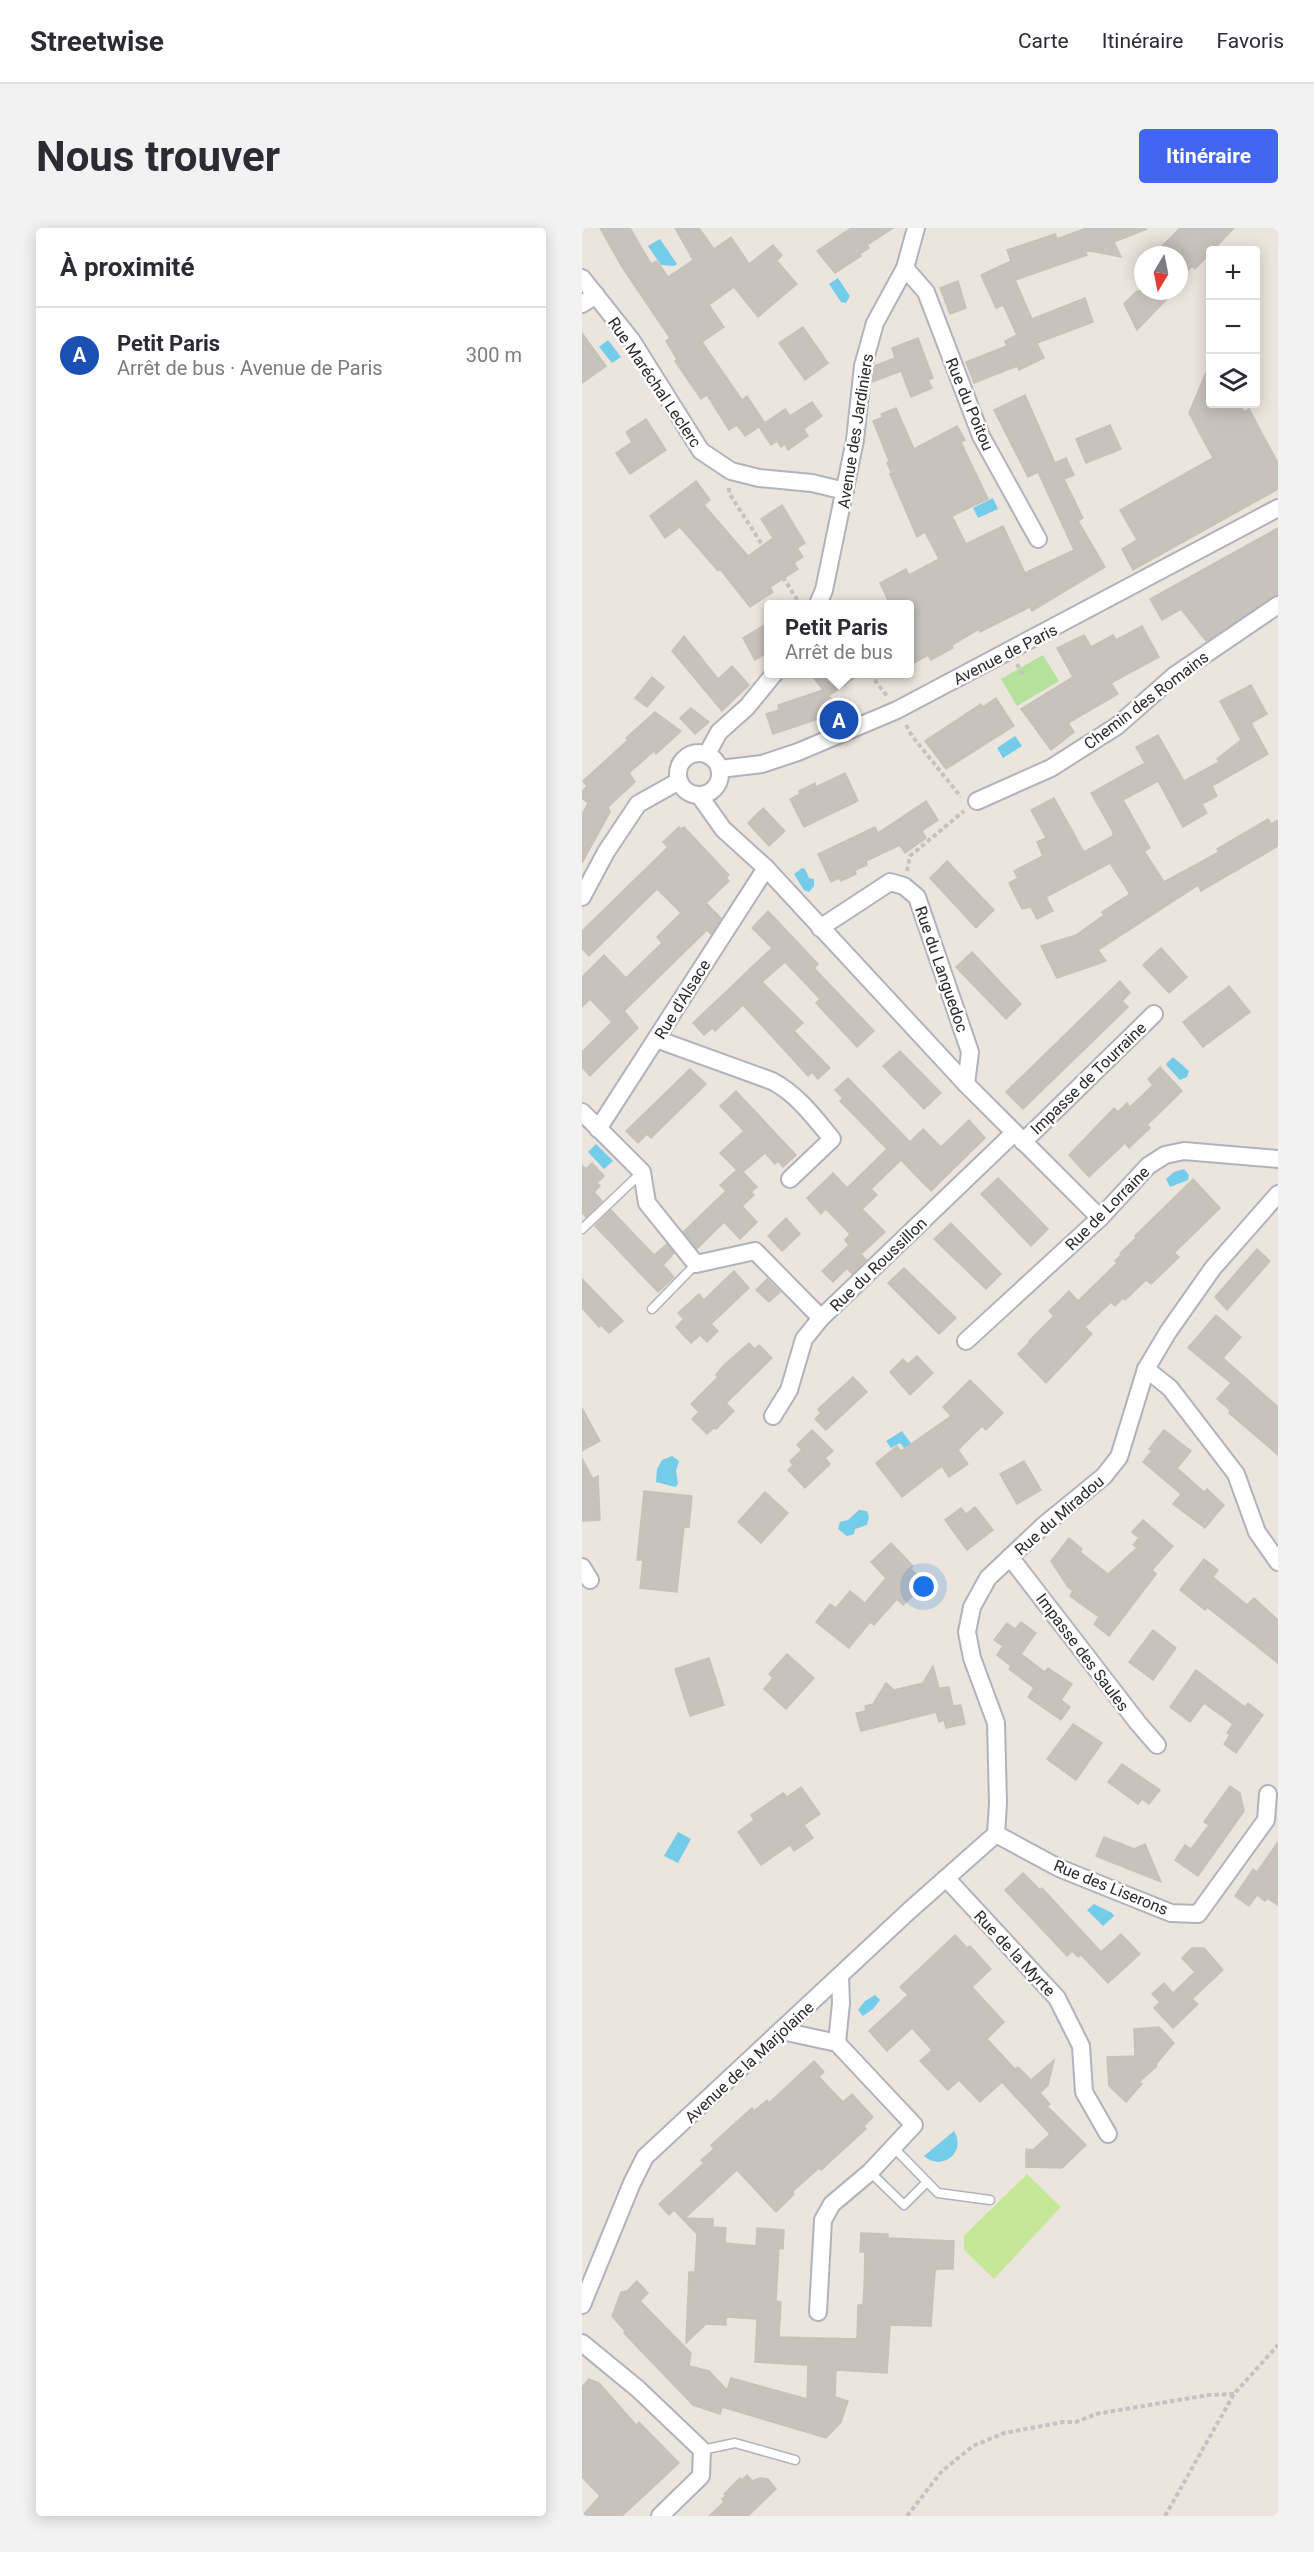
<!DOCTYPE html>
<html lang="fr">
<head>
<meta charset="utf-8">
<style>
  :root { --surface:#fff; --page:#f2f2f3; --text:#2b2b33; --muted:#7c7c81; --line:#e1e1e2; --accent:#4266f3 }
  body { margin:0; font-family:Roboto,sans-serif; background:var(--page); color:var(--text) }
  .controls { position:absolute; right:18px; top:18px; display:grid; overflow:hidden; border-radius:6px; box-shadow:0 3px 15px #0003 }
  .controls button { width:54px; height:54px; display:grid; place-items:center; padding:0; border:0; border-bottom:2px solid var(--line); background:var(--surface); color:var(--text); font:30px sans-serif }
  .compass { position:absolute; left:552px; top:18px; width:54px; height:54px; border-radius:50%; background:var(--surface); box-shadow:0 3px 15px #0003; rotate:190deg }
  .you { position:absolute; left:342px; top:1359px; width:21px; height:21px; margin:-15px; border:4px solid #fff; border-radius:50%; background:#1a73e8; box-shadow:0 0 0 9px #1a73e833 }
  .badge { display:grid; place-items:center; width:39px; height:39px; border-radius:50%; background:var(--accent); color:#fff; font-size:20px; font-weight:700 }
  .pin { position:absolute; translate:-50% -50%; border:3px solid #fff; box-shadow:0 2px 6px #0006 }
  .popup { position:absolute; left:182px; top:372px; width:150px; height:78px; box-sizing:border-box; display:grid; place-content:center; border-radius:6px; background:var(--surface); filter:drop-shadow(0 2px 4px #0005); font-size:20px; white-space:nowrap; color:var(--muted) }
  .popup b { font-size:22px; color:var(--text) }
  .popup::after { content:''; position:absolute; left:50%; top:100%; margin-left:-12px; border:12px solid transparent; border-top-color:var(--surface) }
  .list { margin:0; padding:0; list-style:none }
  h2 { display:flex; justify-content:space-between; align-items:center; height:78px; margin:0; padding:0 24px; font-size:26px }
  h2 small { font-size:20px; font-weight:400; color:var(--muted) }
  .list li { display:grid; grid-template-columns:39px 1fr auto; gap:18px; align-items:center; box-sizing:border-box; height:96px; padding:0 24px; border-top:2px solid var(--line) }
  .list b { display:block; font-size:22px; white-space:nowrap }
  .list p { margin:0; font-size:20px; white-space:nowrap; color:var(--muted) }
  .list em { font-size:20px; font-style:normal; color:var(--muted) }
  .icon { flex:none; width:33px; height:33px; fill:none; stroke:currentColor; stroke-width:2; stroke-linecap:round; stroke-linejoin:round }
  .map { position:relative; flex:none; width:696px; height:2288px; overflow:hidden; border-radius:6px }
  header { display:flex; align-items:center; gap:36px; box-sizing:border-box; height:84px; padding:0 30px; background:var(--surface); border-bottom:2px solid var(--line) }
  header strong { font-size:28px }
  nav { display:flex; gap:33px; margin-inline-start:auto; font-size:21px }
  .intro { display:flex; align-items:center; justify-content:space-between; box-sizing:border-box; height:144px; padding:0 36px }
  h1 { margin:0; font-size:42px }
  .button { padding:15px 27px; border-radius:6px; background:var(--accent); color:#fff; font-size:21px; font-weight:700 }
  main { display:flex; gap:36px; padding:0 36px }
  aside { flex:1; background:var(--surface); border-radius:6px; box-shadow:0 3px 15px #0003 }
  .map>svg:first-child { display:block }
  .green { fill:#b4e19b }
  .pitch { fill:#c6e797 }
  .water { fill:#73ccea }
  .building { fill:#c7c2bc; stroke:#c7c1b6; stroke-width:1.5 }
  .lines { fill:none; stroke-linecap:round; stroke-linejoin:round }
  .service-casing { stroke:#b0b3bd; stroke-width:11 }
  .minor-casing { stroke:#b0b3bd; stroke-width:20 }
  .path { stroke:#c3c3c3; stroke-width:4; stroke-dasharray:4.5 3; stroke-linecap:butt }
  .service { stroke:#fff; stroke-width:8 }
  .minor { stroke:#fff; stroke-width:16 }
  .labels { text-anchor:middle; stroke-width:5; stroke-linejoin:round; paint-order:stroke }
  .street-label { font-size:16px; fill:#2a2a2a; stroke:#fff }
</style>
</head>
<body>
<header>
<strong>Streetwise</strong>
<nav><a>Carte</a><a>Itinéraire</a><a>Favoris</a></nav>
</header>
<div class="intro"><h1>Nous trouver</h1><a class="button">Itinéraire</a></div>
<main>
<aside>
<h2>À proximité<small></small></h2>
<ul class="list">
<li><span class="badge" style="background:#1a4fb4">A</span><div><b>Petit Paris</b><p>Arrêt de bus · Avenue de Paris</p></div><em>300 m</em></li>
</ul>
</aside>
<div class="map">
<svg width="696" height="2288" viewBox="0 0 696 2288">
  <rect width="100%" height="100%" fill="#ece5dd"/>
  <path class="green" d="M461 427 477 453 435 478 419 451Z"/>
  <path class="pitch" d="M445 1946 479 1979 412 2051 382 2022V2008Z"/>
  <g class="water">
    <path d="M78 11 95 36 92 38 79 37 66 18Z"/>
    <path d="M256 50 268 68 264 75 259 74 247 56Z"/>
    <path d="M26 112 39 129 30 135 17 119Z"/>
    <path d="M411 270 416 281 396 290 391 280Z"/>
    <path d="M433 508 440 518 421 530 415 520Z"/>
    <path d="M220 640 223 641 227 650 232 651V658L227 664 222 662 212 646Z"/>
    <path d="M591 829 607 843 605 849 598 852 585 838 584 836Z"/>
    <path d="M14 916 31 933 22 941 6 924Z"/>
    <path d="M602 941 607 947 606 952 588 959 584 951 592 944Z"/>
    <path d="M320 1203 331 1218 324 1223 318 1215 309 1220 304 1213Z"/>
    <path d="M90 1228 97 1233 94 1243 96 1256 93 1259 74 1254 75 1241 80 1232Z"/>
    <path d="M277 1282 285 1283 287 1289 285 1297 273 1301 272 1306 265 1308 256 1301 258 1294 266 1292Z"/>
    <path d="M96 1604 109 1611 96 1635 82 1628Z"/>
    <path d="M512 1676 530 1685 532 1688 521 1698 505 1682Z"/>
    <path d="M293 1767 298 1772 291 1781 281 1788 276 1782 283 1773Z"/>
    <path d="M372 1903C385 1924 360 1944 342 1928Z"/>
  </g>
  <g class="building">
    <path d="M18 0H48L69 36 75 33 86 49 111 32 93 0H117L132 21 149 9 167 36 191 17 200 27 195 33 215 56 176 89 152 59 127 77 142 99 120 114 160 172 165 168 183 195 163 208 155 197 147 202 125 167 119 171 93 133 95 131 84 113 88 110 40 39Z"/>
    <path d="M269 0H311L285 17 287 20 278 26 279 28 253 45 235 23Z"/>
    <path d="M504 0 565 1 532 14 539 29 503 22 505 27 433 52 450 91 503 70 511 94 455 115 462 130 437 142 435 138 392 155 384 134 425 118 423 113 435 107 421 77 414 80 399 47 429 33 425 22 473 6 475 11Z"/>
    <path d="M598 0H652L613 41 610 38 597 52V27H571Z"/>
    <path d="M376 53 384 80 368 86 358 60Z"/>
    <path d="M555 63H577L585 71 555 102 542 76Z"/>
    <path d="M221 99 246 135 223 152 197 115Z"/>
    <path d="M0 105 24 138 0 155Z"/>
    <path d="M336 110 351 150 346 152 350 160 329 169 319 143 290 154 292 138 313 130 310 120Z"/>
    <path d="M628 135V176H657L662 184 667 181 696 235V261L551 342 540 321 555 312 538 282 631 230 607 185Z"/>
    <path d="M443 167 473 235 484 230 492 247 482 251 501 290 496 293 523 339 450 383 448 379 398 404 397 401 370 417 371 420 349 432 346 427 327 438V376H308L298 355 324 341 327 347 357 331 343 304 335 309 308 246H310L305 235 307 233 291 193 301 189 299 186 314 180 332 221 375 198 383 212 379 214 384 225 406 271 370 288 384 316 421 298 443 345 492 322 456 244 446 249 412 182Z"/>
    <path d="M230 174 240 188 222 201 226 208 206 222 203 216 199 219 195 213 189 217 177 199 203 181 208 188Z"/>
    <path d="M64 191 84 222 48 246 34 225 50 214 44 204Z"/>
    <path d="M528 197 539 221 504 235 494 211Z"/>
    <path d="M114 253 128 272 122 277 166 328 191 310 179 291 200 277 223 315 215 320 221 329 212 335 216 341 188 359 191 364 168 379 138 341 136 343 98 299 83 310 68 288Z"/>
    <path d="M696 300V367L624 413 599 381 580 392 568 371Z"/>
    <path d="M186 395V424L173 432 161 410Z"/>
    <path d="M560 398 577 429 529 455 536 466 486 495 492 504 469 522 439 481 491 449 475 420 502 407 509 419 531 407 534 412Z"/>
    <path d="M102 408 136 451 150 438 167 457 140 483 90 423Z"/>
    <path d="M229 446H278L247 468 258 483 244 492 242 489 191 506 184 486 197 482 196 477 241 462Z"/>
    <path d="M70 449 82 459 65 479 53 470Z"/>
    <path d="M669 457 685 486 669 495 686 526 630 558 635 568 620 576 625 585 601 599 576 553 541 572 568 620 562 623 582 654 637 624 635 621 686 591 689 596 696 592V618L619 663 616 657 516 722 524 733 475 750 459 718 494 707 522 687 520 684 548 666 528 635 464 669 471 683 455 691 449 679 440 681 427 655 436 650 432 643 461 628 455 614 464 610 449 582 472 570 502 624 531 608V604L509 565 563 535 554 519 576 507 602 553 637 534 635 531 659 512 638 473Z"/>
    <path d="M414 470 432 498 364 541 343 513 399 476 401 479Z"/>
    <path d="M109 480 127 494 113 506 98 490Z"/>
    <path d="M73 484 99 503 74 526 72 523 47 545 53 554 26 579 28 584 0 635V587L6 575 0 570V564L5 558 1 553 46 512 44 510Z"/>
    <path d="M263 545 276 573 222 599 208 571 218 566 217 563 233 555 234 559Z"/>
    <path d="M344 573 356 592 340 603 344 610 323 625 318 617 284 633 285 637 273 642 274 646 259 653 257 650 249 654 236 626 293 599 296 605Z"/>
    <path d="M181 580 203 603 187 618 166 595Z"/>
    <path d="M97 599 99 601 102 599 147 647 144 650 147 653 124 675 139 690 129 706 125 702 42 783 56 800 8 848 0 839V824L30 794 8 771 0 779V749L22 727 44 750 80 715 75 709 99 685 75 661 7 728 0 720V703L86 619 81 614Z"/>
    <path d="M365 633 412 682 394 700 348 650Z"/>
    <path d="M186 683 236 736 232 740 292 803 275 819 234 775 238 771 203 734 180 754 221 795 212 803 248 840 236 851 230 844 226 848 161 777 133 803 130 800 122 807 111 795 190 720 170 700Z"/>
    <path d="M579 720 605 749 587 765 561 737Z"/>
    <path d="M390 724 439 776 424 791 374 739Z"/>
    <path d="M538 753 548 765 540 773 546 779 441 881 424 864Z"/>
    <path d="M647 758 668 784 621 819 601 794Z"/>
    <path d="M318 823 359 865 342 881 301 838Z"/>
    <path d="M578 839 600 863 565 897 568 900 547 920 543 915 507 949 487 927 532 880 536 884 545 875 548 879 571 857 566 851Z"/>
    <path d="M108 841 124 856 69 910 65 906 56 915 44 903Z"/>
    <path d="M266 850 328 914 341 901 359 919 387 892 403 910 349 963 319 932 289 961 295 967 280 981 303 1004 279 1026 284 1032 270 1046 265 1040 251 1054 240 1043 267 1017 263 1012 268 1006 244 981 239 986 225 970 251 945 265 960 305 921 258 873 261 870 253 862Z"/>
    <path d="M154 863 214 927 201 939 196 933 193 936 183 925 161 944 175 959 169 964 172 967 160 978 175 994 158 1011 142 994 115 1021 101 1004 144 963 138 957 155 942 138 925 162 903 138 878Z"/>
    <path d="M10 935 22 948 15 955 18 958 12 964 20 973 4 989 0 985V937L4 941Z"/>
    <path d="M416 950 466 1001 449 1018 399 966Z"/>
    <path d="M611 951 638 980 592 1025 597 1029 569 1056 564 1052 543 1072 541 1070 533 1078 529 1074 503 1099 510 1106 464 1155 436 1126 448 1114 447 1113 472 1088 467 1083 487 1063 496 1073 535 1035 533 1033 540 1026 538 1025 554 1010 553 1008Z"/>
    <path d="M29 982 72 1027 85 1016 92 1025 81 1037 92 1049 76 1064 13 998Z"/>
    <path d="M204 990 218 1006 200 1023 186 1008Z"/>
    <path d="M369 995 419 1046 404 1061 352 1011Z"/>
    <path d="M675 1021 688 1033 645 1082 633 1069Z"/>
    <path d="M322 1040 374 1090 357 1106 306 1055Z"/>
    <path d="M152 1043 167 1060 129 1096 136 1103 125 1114 118 1107 109 1115 94 1099 102 1091 96 1085 117 1066 122 1072Z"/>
    <path d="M0 1051 41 1093 27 1105 19 1097 17 1099 0 1080Z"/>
    <path d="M185 1051 198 1064 187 1074 174 1062Z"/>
    <path d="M634 1087 659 1109 641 1130 696 1179V1227L647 1185 648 1182 635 1171 649 1155 606 1120Z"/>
    <path d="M167 1115 173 1121 177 1117 190 1130 144 1175 152 1183 134 1201 132 1200 125 1206 110 1191 117 1184 109 1176 136 1149 134 1147 141 1138Z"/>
    <path d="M335 1128 351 1145 328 1167 308 1144 321 1131 326 1136Z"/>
    <path d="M271 1149 285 1164 244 1202 233 1191 239 1185 236 1181Z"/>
    <path d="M388 1152 421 1185 404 1202 400 1198 376 1222 386 1236 367 1249 360 1238 320 1269 294 1235 315 1218 319 1223 369 1188 361 1179Z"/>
    <path d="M0 1180 18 1213 0 1223Z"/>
    <path d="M230 1202 251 1223 243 1230 248 1236 223 1260 206 1242 211 1237 208 1233 220 1222 215 1217Z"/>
    <path d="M582 1202 609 1223 595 1240 622 1264 625 1261 642 1277 623 1300 591 1276 599 1266 561 1234 570 1223 567 1221Z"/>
    <path d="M0 1230 11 1251 16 1248 18 1292 0 1293Z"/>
    <path d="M442 1233 459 1262 435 1276 418 1246Z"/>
    <path d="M62 1263 110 1268 107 1299H102L95 1364 58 1360 61 1332H55Z"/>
    <path d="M183 1264 206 1285 179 1315 156 1294Z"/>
    <path d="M393 1279 411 1302 385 1322 363 1292 379 1280 384 1286Z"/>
    <path d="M561 1292 591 1318 570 1342 574 1346 527 1408 512 1396 517 1389 488 1368 491 1363 486 1359 469 1333 487 1310 500 1321 498 1324 526 1346 555 1320 551 1317 557 1310 550 1304Z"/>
    <path d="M309 1315 331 1338 328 1340 343 1356 321 1377 315 1371 292 1397 288 1394 267 1420 234 1394 248 1376 254 1380 268 1363 283 1375 304 1350 289 1334Z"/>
    <path d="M622 1331 636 1342 631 1349 665 1377 672 1370 696 1392V1435L625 1379 623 1382 598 1362Z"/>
    <path d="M439 1394 454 1405 439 1426 463 1444 466 1440 490 1456 479 1472 488 1479 479 1492 446 1469 452 1460 427 1441 429 1438 415 1427 421 1418 412 1412 425 1395 433 1401Z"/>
    <path d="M571 1402 594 1420 571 1452 547 1434Z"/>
    <path d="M205 1426 232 1450 204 1481 182 1461 191 1450 187 1446Z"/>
    <path d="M127 1430 142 1477 108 1488 93 1441Z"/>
    <path d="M351 1438 357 1460 367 1459 371 1478 379 1477 383 1496 364 1500 362 1492 357 1494 354 1484 279 1503 274 1485 284 1483 283 1478 291 1476 304 1455 312 1462 341 1455Z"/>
    <path d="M614 1442 663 1479 666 1475 681 1487 654 1525 642 1516 648 1507 645 1505 651 1496 622 1475 608 1494 588 1479Z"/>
    <path d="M491 1496 520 1515 494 1552 465 1531Z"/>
    <path d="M540 1536 578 1562 567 1576 560 1571 556 1576 526 1554Z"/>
    <path d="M648 1558 658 1565 662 1583 616 1648 593 1632 603 1617 609 1621 627 1597 622 1594Z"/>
    <path d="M219 1559 238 1586 222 1597 231 1610 212 1623 208 1617 179 1637 156 1604 172 1592 169 1587 201 1565 205 1569Z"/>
    <path d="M522 1609 552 1621 563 1616 579 1654 514 1628Z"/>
    <path d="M696 1614V1677L685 1670 683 1673 675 1667 667 1678 653 1668 671 1641 675 1644Z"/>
    <path d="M441 1645 458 1662 460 1660 519 1724 539 1706 558 1726 526 1755 499 1727 496 1729 490 1723 485 1728 423 1662Z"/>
    <path d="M373 1707 385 1720 388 1718 409 1741 390 1759 422 1794 405 1811 433 1841 436 1839 449 1852 472 1832 466 1857 458 1865 468 1876 465 1878 504 1917 480 1940 444 1939V1921L451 1922 468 1906 420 1854 398 1874 377 1852 366 1862 338 1833 350 1822 330 1800 305 1823 287 1803 326 1767 318 1759Z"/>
    <path d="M610 1720H622L641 1742 610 1771 616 1776 591 1800 572 1780 578 1774 570 1766 582 1755 591 1765 613 1744 600 1730Z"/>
    <path d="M577 1799 592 1815 574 1836 575 1838 557 1854 560 1856 544 1874 527 1858 525 1829 553 1828 552 1801Z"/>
    <path d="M232 1833 242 1844 237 1849 261 1874 270 1866 291 1889 282 1898 284 1901 239 1942 237 1940 210 1964 212 1966 194 1984 155 1942 103 1990 131 1991V1999L144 2000 143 2015 174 2018 175 2000 202 2002 201 2021 197 2020 194 2073 199 2074 197 2109 275 2111 276 2077H281L282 2060 283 2024H278L279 2005 306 2006V2010L372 2013 371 2041H355L353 2043 349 2098 308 2097 305 2145 254 2142 253 2169 266 2173 259 2194 244 2210 140 2179 138 2186 111 2177 42 2105 43 2103 30 2088 39 2064 45 2063 55 2053 66 2065 58 2073 109 2125 107 2138 127 2143 145 2162 149 2150 225 2171 226 2137 173 2134 175 2091 144 2089V2097L124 2096 104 2115 107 2044H113L115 2006 92 1982 87 1987 77 1976 122 1935 119 1932 132 1921 129 1917 170 1880 172 1883 185 1872 187 1875Z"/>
    <path d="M7 2151 17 2155 54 2197 57 2194 97 2235 40 2288H0L18 2268 0 2249V2159Z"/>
    <path d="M165 2247 170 2253 178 2250 186 2251 194 2261 166 2288H127L142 2274 140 2271 144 2268 142 2266 158 2250 160 2252Z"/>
  </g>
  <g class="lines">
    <defs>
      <g id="service">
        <path d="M0 1001 60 944"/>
        <path d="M70 1081 114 1036"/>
        <path d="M311 1919 356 1965 408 1972"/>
        <path d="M288 1944 322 1977 345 1954"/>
        <path d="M120 2222 153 2215 213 2232"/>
      </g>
      <g id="minor">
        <path d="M323 40 344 64 399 208 456 311"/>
        <path d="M0 50 50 113 119 223 149 243 177 250 230 255 263 263"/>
        <path d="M0 76 14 67"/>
        <path d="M236 376 242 362 273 212 281 138 293 95 323 40 334 0"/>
        <circle cx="117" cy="546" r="21"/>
        <path d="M125 526 137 504 165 479 192 446"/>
        <path d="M138 541 180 536 216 524 315 482 696 280"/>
        <path d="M117 567 141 601 184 640 384 856 518 990"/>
        <path d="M395 573 469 540 535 498 593 447 696 377"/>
        <path d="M0 669 24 624 56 576 97 553"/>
        <path d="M238 700 308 654 322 658 335 669 388 824 384 856"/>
        <path d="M74 811 190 853C215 866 232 889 250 911L208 951"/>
        <path d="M0 884 60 944 65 975 114 1036 173 1023 239 1090"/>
        <path d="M16 901 184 640"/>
        <path d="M441 914 572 786"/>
        <path d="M384 1113 518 990 566 938 583 927 602 923 696 931"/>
        <path d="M564 1141 588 1160 654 1246 675 1304 696 1334"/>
        <path d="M191 1188 207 1162 222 1111 239 1090 432 905"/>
        <path d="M428 1329 556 1495 575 1517"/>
        <path d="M0 1339 8 1352"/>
        <path d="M414 1606 477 1640 549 1669 589 1685 616 1686 684 1592 686 1566"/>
        <path d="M364 1650 475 1770 499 1818 502 1864 526 1906"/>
        <path d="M200 1803 255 1815 332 1897 288 1944 250 1976 241 1992 236 2084"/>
        <path d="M255 1815 259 1775 258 1748"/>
        <path d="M0 2077 50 1955 63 1929 328 1682 414 1606 416 1575 414 1495 390 1430 385 1404 390 1379 406 1350 461 1298 522 1248 537 1229 564 1141 586 1104 631 1040 696 966"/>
        <path d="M0 2115 56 2161 120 2222 119 2248 78 2288"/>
      </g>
    </defs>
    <use href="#service" class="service-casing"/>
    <use href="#minor" class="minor-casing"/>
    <g class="path">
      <path d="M147 260V265L218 376"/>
      <path d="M435 436 442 448"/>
      <path d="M288 446 305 468"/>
      <path d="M324 497 330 508 379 569"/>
      <path d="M325 643 328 628 382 583"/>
      <path d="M325 2288 360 2243 391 2218 422 2205 481 2194H494L514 2186 627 2167 652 2166"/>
      <path d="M583 2288 652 2166 696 2117"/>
    </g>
    <use href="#service" class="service"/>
    <use href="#minor" class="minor"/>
  </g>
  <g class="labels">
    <g class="street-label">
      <text transform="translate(73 154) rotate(56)" y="6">Rue Maréchal Leclerc</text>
      <text transform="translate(388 176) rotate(67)" y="6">Rue du Poitou</text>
      <text transform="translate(273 203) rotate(-81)" y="6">Avenue des Jardiniers</text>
      <text transform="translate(423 426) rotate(-27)" y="6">Avenue de Paris</text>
      <text transform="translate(564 472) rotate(-37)" y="6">Chemin des Romains</text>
      <text transform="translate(360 741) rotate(71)" y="6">Rue du Languedoc</text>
      <text transform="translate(100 771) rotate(-58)" y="6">Rue d'Alsace</text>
      <text transform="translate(506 850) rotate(-44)" y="6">Impasse de Tourraine</text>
      <text transform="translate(525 980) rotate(-45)" y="6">Rue de Lorraine</text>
      <text transform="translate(296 1036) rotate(-44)" y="6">Rue du Roussillon</text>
      <text transform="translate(477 1287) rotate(-41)" y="6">Rue du Miradou</text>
      <text transform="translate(501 1424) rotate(53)" y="6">Impasse des Saules</text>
      <text transform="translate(529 1659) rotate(22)" y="6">Rue des Liserons</text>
      <text transform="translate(433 1725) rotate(47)" y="6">Rue de la Myrte</text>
      <text transform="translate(167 1834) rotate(-43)" y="6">Avenue de la Marjolaine</text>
    </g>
  </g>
</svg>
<div class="controls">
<button>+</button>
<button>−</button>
<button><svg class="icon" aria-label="layers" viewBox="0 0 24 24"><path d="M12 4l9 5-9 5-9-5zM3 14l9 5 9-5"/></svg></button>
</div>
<svg class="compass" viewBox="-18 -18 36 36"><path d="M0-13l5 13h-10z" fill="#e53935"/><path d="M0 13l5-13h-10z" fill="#7c7c81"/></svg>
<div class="you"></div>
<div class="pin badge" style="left:257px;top:492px;background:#1a4fb4">A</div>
<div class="popup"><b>Petit Paris</b>Arrêt de bus</div>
</div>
</main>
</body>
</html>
